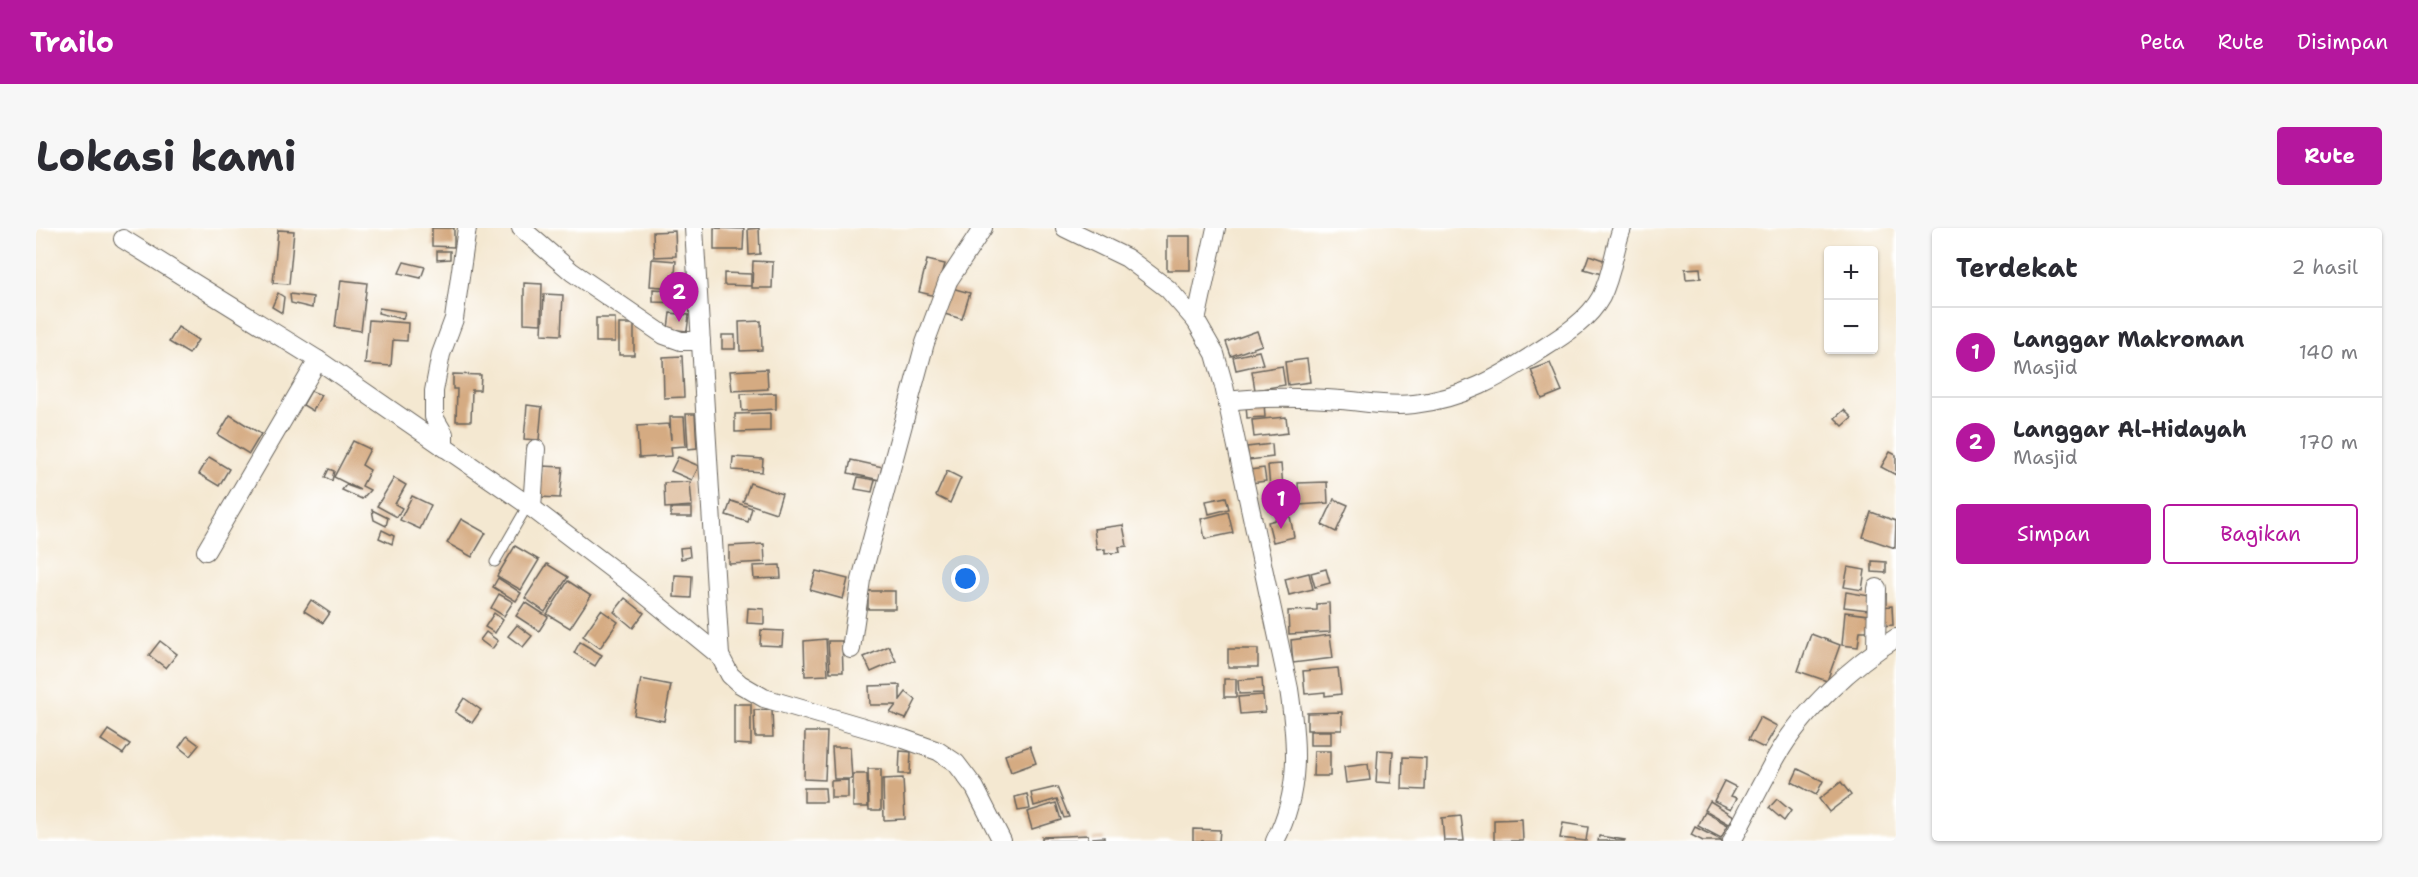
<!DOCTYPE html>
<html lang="id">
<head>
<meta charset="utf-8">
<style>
  :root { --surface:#fff; --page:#f7f7f7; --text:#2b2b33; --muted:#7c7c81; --line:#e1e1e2; --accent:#b5179e }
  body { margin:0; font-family:"Shantell Sans",sans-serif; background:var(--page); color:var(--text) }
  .controls { position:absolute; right:18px; top:18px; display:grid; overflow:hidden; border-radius:6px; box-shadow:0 2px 4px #0004 }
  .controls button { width:54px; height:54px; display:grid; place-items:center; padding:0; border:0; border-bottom:2px solid var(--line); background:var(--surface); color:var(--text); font:30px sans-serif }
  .you { position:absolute; left:930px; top:351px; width:21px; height:21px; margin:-15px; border:4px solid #fff; border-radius:50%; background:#1a73e8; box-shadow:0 0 0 9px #1a73e833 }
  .badge { display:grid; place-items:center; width:39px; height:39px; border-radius:50%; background:var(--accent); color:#fff; font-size:20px; font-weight:700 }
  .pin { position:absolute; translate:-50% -50px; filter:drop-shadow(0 2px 3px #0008) }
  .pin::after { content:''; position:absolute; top:32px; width:21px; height:18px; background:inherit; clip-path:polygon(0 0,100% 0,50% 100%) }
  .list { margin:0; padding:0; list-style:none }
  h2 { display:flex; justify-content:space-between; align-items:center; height:78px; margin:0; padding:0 24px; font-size:26px }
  h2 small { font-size:20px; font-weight:400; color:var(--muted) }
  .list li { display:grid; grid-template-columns:39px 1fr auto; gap:18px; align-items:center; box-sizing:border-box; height:90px; padding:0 24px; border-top:2px solid var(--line) }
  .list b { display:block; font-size:22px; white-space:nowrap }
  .list p { margin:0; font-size:20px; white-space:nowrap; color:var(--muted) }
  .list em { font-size:20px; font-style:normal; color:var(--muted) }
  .actions { display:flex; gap:12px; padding:18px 24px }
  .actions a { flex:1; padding:14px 0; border:2px solid var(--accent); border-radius:6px; text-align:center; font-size:21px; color:var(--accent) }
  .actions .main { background:var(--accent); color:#fff }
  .map { position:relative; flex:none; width:1860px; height:613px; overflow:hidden; border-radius:6px }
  header { display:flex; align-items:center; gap:36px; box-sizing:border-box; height:84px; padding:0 30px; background:var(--accent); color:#fff }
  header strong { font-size:28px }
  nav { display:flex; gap:33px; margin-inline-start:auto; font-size:21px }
  .intro { display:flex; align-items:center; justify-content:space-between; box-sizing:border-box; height:144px; padding:0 36px }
  h1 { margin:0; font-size:42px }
  .button { padding:15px 27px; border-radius:6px; background:var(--accent); color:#fff; font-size:21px; font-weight:700 }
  main { display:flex; gap:36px; padding:0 36px }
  aside { flex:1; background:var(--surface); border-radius:6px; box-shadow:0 2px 4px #0004 }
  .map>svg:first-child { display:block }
  .building { fill:#d5ab82 }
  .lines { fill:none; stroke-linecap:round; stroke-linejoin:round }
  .lane-casing { stroke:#68635b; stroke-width:11 }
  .street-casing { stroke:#68635b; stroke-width:20 }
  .lane { stroke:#fff; stroke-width:9 }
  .street { stroke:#fff; stroke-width:18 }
</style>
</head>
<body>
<header>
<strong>Trailo</strong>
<nav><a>Peta</a><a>Rute</a><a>Disimpan</a></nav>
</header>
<div class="intro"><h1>Lokasi kami</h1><a class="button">Rute</a></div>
<main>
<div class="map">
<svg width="1860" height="613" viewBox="0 0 1860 613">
  <rect width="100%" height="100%" fill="#fff"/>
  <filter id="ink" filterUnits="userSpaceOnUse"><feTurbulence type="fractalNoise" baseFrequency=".0167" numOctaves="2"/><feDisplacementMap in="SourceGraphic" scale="12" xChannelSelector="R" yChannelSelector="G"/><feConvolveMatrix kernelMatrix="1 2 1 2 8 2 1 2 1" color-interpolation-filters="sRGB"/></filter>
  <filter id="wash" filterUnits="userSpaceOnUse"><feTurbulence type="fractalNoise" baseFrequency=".008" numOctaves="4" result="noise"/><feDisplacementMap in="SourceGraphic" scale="24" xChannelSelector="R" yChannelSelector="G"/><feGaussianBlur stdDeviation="1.35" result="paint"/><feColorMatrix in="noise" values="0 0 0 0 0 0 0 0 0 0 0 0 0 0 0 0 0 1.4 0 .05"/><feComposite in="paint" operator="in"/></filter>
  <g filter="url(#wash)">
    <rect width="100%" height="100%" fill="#f4e8d1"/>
    <g id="blocks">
      <g class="building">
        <path d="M396 0H418V19L396 18Z"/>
        <path d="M678 0 708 1 707 22H678Z"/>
        <path d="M723 0 724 26 713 27 712 1Z"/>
        <path d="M242 2 258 3 253 56 237 55Z"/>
        <path d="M639 3 640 28 618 29 617 4Z"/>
        <rect x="1131" y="8" width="23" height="34"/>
        <path d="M401 23H414V31L401 32Z"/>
        <path d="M1553 27 1573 34 1569 47 1548 41Z"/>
        <path d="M616 31 640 33 638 60 614 58Z"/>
        <path d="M891 32 909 36 900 68 883 64Z"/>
        <path d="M717 33 737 34 736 60H716Z"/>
        <path d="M368 34 389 39 385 50 363 45Z"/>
        <path d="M1664 40 1665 50 1650 51 1649 41Z"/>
        <path d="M688 45 715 46V58L688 57Z"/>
        <path d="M305 52 331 55 325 103 299 99Z"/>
        <path d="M488 55 506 56 505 96 488 95Z"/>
        <path d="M912 59 934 65 926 91 905 85Z"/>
        <path d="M617 61 646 63 645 75 617 74Z"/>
        <path d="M242 65 248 69 246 85 236 79Z"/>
        <path d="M254 66 277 69 276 80 255 75Z"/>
        <path d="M508 66 527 67 525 107 506 106Z"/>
        <path d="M343 80 369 84 367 91 342 85Z"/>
        <path d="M634 85 653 87 651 103 632 101Z"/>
        <rect x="560" y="90" width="19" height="24"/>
        <path d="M333 92 372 95 371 113 357 112 355 138 329 136Z"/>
        <path d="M725 93 726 122 704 123 703 94Z"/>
        <rect x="583" y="96" width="15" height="31"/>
        <path d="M142 99 162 112 153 126 133 114Z"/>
        <path d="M1221 103 1226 117 1195 128 1190 114Z"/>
        <rect x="686" y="107" width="13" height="14"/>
        <path d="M1223 123 1227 136 1200 142 1197 129Z"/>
        <path d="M646 128 648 169 628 170 627 129Z"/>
        <path d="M1271 131 1274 154 1252 157 1249 134Z"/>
        <path d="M1514 135 1526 163 1506 171 1495 142Z"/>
        <path d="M1246 138 1249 157 1219 162 1216 143Z"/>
        <path d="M731 141 732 161 696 163 694 143Z"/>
        <path d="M417 146 445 147 444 162H436L435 193H420L421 161H417Z"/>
        <path d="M275 163 285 167 277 183 267 177Z"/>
        <path d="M740 165V181L706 183 705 166Z"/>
        <path d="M1228 174 1229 189 1211 190 1210 176Z"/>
        <path d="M491 177 506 179 503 212 488 211Z"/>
        <path d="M1808 182 1816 190 1807 198 1799 190Z"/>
        <path d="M734 185V203L699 204V186Z"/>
        <path d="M650 186H659L661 220 652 221Z"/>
        <path d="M194 187 225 206 213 226 182 207Z"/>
        <path d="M634 189H648L650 218 635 219 636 228 603 230 601 198 633 196 635 212Z"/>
        <path d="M1250 189 1252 205 1218 209 1216 192Z"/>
        <path d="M317 213 334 221 326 237 334 242 326 258 334 262 326 271 306 262 310 257 324 262 298 249Z"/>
        <path d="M1236 216 1237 229 1213 232 1211 219Z"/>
        <path d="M1854 224 1860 227V247L1845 239Z"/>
        <path d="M173 229 193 241 183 258 163 246Z"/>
        <path d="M642 229 663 238 656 252 635 243Z"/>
        <path d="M697 229 727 231 726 244 696 242Z"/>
        <path d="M815 232 847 239 844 252 812 245Z"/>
        <path d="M1245 236 1247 259 1234 260 1232 237Z"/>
        <path d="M506 238 527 239 524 270 504 269Z"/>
        <path d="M1228 240 1230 253 1215 255 1214 242Z"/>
        <path d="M293 241 298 243 296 253 289 249Z"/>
        <path d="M911 243 925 250 914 275 900 268Z"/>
        <path d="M822 249 839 252 836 264 819 261Z"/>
        <path d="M358 250 370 257 359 276 366 280 361 289 341 278Z"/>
        <path d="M654 254 656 278 629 280 628 255Z"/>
        <path d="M1291 254 1292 275 1263 277 1262 255Z"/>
        <path d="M714 255 746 266 740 285 707 274Z"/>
        <path d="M376 268 395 277 384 301 364 292Z"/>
        <path d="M1190 269 1193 281 1173 286 1170 273Z"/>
        <path d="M1298 271 1312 277 1300 304 1286 297Z"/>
        <path d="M695 273 716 280 712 294 690 287Z"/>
        <rect x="635" y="280" width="21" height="9"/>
        <path d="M336 282 352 290 350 298 338 292Z"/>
        <path d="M1192 284 1197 305 1169 311 1165 291Z"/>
        <path d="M1835 284 1860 293 1859 320 1827 309Z"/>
        <path d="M1254 288 1258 309 1237 314 1232 294Z"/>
        <path d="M425 291 450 305 436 329 411 315Z"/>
        <path d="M1087 297 1091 318 1083 319 1084 324 1069 326V321L1061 322 1058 301Z"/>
        <path d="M346 302 358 308 356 316 343 310Z"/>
        <path d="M728 316 729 334 693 336V318Z"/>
        <path d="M479 318 503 332 485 362 461 348Z"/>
        <path d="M653 319 654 329 645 331 644 320Z"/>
        <path d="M1836 333 1850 334V345L1836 344Z"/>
        <path d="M511 336 532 349 509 384 489 370Z"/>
        <path d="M744 337 745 350 718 351 717 338Z"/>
        <path d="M1812 339 1829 342 1826 362 1808 359Z"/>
        <path d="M1290 341 1294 355 1279 359 1275 345Z"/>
        <path d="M780 343 812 351 807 371 774 362Z"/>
        <path d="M1273 345 1277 361 1253 367 1249 351Z"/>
        <path d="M639 347 656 348 655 370 638 369Z"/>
        <path d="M462 350 485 365 480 373 457 359Z"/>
        <path d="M532 353 555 368 534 400 511 386Z"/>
        <rect x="832" y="363" width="27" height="18"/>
        <path d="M1810 364 1834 368 1832 382 1808 379Z"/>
        <path d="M463 366 477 374 468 388 455 380Z"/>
        <path d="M589 370 608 385 597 400 578 384Z"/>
        <path d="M275 372 294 385 287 395 268 383Z"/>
        <path d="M489 374 512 389 503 403 480 388Z"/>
        <path d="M1293 375 1294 404 1253 406 1252 383 1281 382V376Z"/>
        <path d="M1856 378 1857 397 1844 398 1843 379Z"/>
        <path d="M712 380 728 381V396L711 395Z"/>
        <path d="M565 382 582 394 564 420 547 408Z"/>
        <path d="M1809 384 1832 387 1831 403H1824L1822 419 1806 417Z"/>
        <path d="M458 385 467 392 459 405 449 399Z"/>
        <path d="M481 397 496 408 487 419 472 408Z"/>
        <path d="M725 402 747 403 746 418 724 417Z"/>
        <path d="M450 404 462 413 456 421 444 412Z"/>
        <path d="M1775 406 1804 417 1791 453 1762 443Z"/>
        <path d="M1294 407 1297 430 1257 435 1255 412Z"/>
        <path d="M790 411 792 447 769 448 768 413Z"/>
        <path d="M124 413 141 426 130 440 113 427Z"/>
        <path d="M792 413H806L807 444H794Z"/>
        <path d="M544 414 566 427 559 438 538 425Z"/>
        <path d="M853 418 860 433 835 444 828 429Z"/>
        <rect x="1192" y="421" width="30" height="18"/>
        <path d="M1302 440 1305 466 1289 468V464L1269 466 1267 443Z"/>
        <path d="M1226 450 1227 465 1203 466 1202 452Z"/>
        <path d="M605 451 635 457 628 493 598 487Z"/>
        <rect x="1188" y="451" width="12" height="18"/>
        <path d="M864 457V472L870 464 880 472 870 491 854 485 860 477H834L833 458Z"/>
        <path d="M1227 467 1229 484 1204 486 1202 469Z"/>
        <path d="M428 470 445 482 436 495 419 484Z"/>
        <path d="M698 476H715V517L698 516Z"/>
        <path d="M736 481 737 509H719L718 482Z"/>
        <path d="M1306 484V502H1271V485Z"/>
        <path d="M1724 489 1741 498 1728 520 1712 512Z"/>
        <path d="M72 502 94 516 87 526 65 512Z"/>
        <rect x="1274" y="503" width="21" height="14"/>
        <path d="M769 504H791L789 552 768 551Z"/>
        <path d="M151 508 163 517 154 528 143 519Z"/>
        <path d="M994 518 1000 535 975 544 969 527Z"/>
        <path d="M796 519H814L816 551H798Z"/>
        <path d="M1342 522 1357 523 1355 555 1340 554Z"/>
        <path d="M864 523 875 524 874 546H863Z"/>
        <path d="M1278 523H1294V548H1277Z"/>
        <path d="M1367 529 1390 530 1389 562 1366 561Z"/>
        <path d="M1332 536 1334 552 1310 555 1308 539Z"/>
        <path d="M832 541H845V582H833Z"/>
        <path d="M1762 541 1787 553 1780 567 1756 554Z"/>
        <path d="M817 546H831L832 579H817Z"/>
        <path d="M867 550 869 591 848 592 847 551Z"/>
        <path d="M812 552V570H795V553Z"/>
        <path d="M1688 553 1700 559 1695 568 1701 570 1695 581 1678 573Z"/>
        <path d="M1805 554 1815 567 1793 584 1783 571Z"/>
        <path d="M1021 559 1033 589 1028 590 1021 571 998 578 995 565Z"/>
        <path d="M768 560H789L790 574H768Z"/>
        <path d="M991 566 994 581 982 583 979 569Z"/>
        <path d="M1741 571 1755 583 1748 593 1733 580Z"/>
        <path d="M1674 573 1698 588 1693 596 1669 582Z"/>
        <path d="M1020 575 1025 592 996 601 991 584Z"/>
        <path d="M1669 584 1692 597 1685 610 1662 598Z"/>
        <path d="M1425 588 1428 613H1408L1406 590Z"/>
        <path d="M1486 591 1487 613H1458V592Z"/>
        <path d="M1527 595 1552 599 1550 613 1524 610Z"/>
        <path d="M1659 599 1687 613H1667L1655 607Z"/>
        <path d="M1157 601 1184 602 1183 613H1157Z"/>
        <path d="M1052 607V613H1006V609Z"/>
        <path d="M1563 608 1589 612V613H1562Z"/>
        <path d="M1068 609V613H1057V610Z"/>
      </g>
    </g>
  </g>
  <g filter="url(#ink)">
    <use href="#blocks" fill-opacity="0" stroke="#68635b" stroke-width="1.5"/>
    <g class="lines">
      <defs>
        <path id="lane" d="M459 334 492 277"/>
        <g id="street">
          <path d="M485 0 536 44 628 107 645 113H665"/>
          <path d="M658 0 684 428 694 447 704 456 728 470 868 511 902 523 920 535 939 560 966 613"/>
          <path d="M1029 0 1091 30 1132 61 1160 93 1179 126 1188 158 1253 461C1261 515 1265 563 1239 613"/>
          <path d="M87 11 282 132 492 277 601 360 684 428"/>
          <path d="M1160 93 1180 0"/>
          <path d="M1191 173C1230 168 1267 169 1305 172 1329 174 1355 179 1378 176 1426 171 1464 149 1503 123 1525 109 1552 93 1565 69 1577 45 1577 24 1586 0"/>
          <path d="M408 220V206L398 189V163L405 126 418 91 431 0"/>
          <path d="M496 280 500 221"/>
          <path d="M170 323 282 132"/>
          <path d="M815 421 825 352 889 115 912 53 947 0"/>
          <path d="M1840 422 1841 360"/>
          <path d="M1696 613C1711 585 1725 556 1741 528 1766 484 1817 436 1860 410"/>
        </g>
      </defs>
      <use href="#lane" class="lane-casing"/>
      <use href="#street" class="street-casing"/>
      <use href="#lane" class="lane"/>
      <use href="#street" class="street"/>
    </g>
  </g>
</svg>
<div class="controls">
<button>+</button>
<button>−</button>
</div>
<div class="you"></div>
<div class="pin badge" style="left:1245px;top:301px">1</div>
<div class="pin badge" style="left:643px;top:94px">2</div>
</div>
<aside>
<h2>Terdekat<small>2 hasil</small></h2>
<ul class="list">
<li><span class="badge">1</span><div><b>Langgar Makroman</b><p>Masjid</p></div><em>140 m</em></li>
<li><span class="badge">2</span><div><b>Langgar Al-Hidayah</b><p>Masjid</p></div><em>170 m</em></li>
</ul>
<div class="actions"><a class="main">Simpan</a><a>Bagikan</a></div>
</aside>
</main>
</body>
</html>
